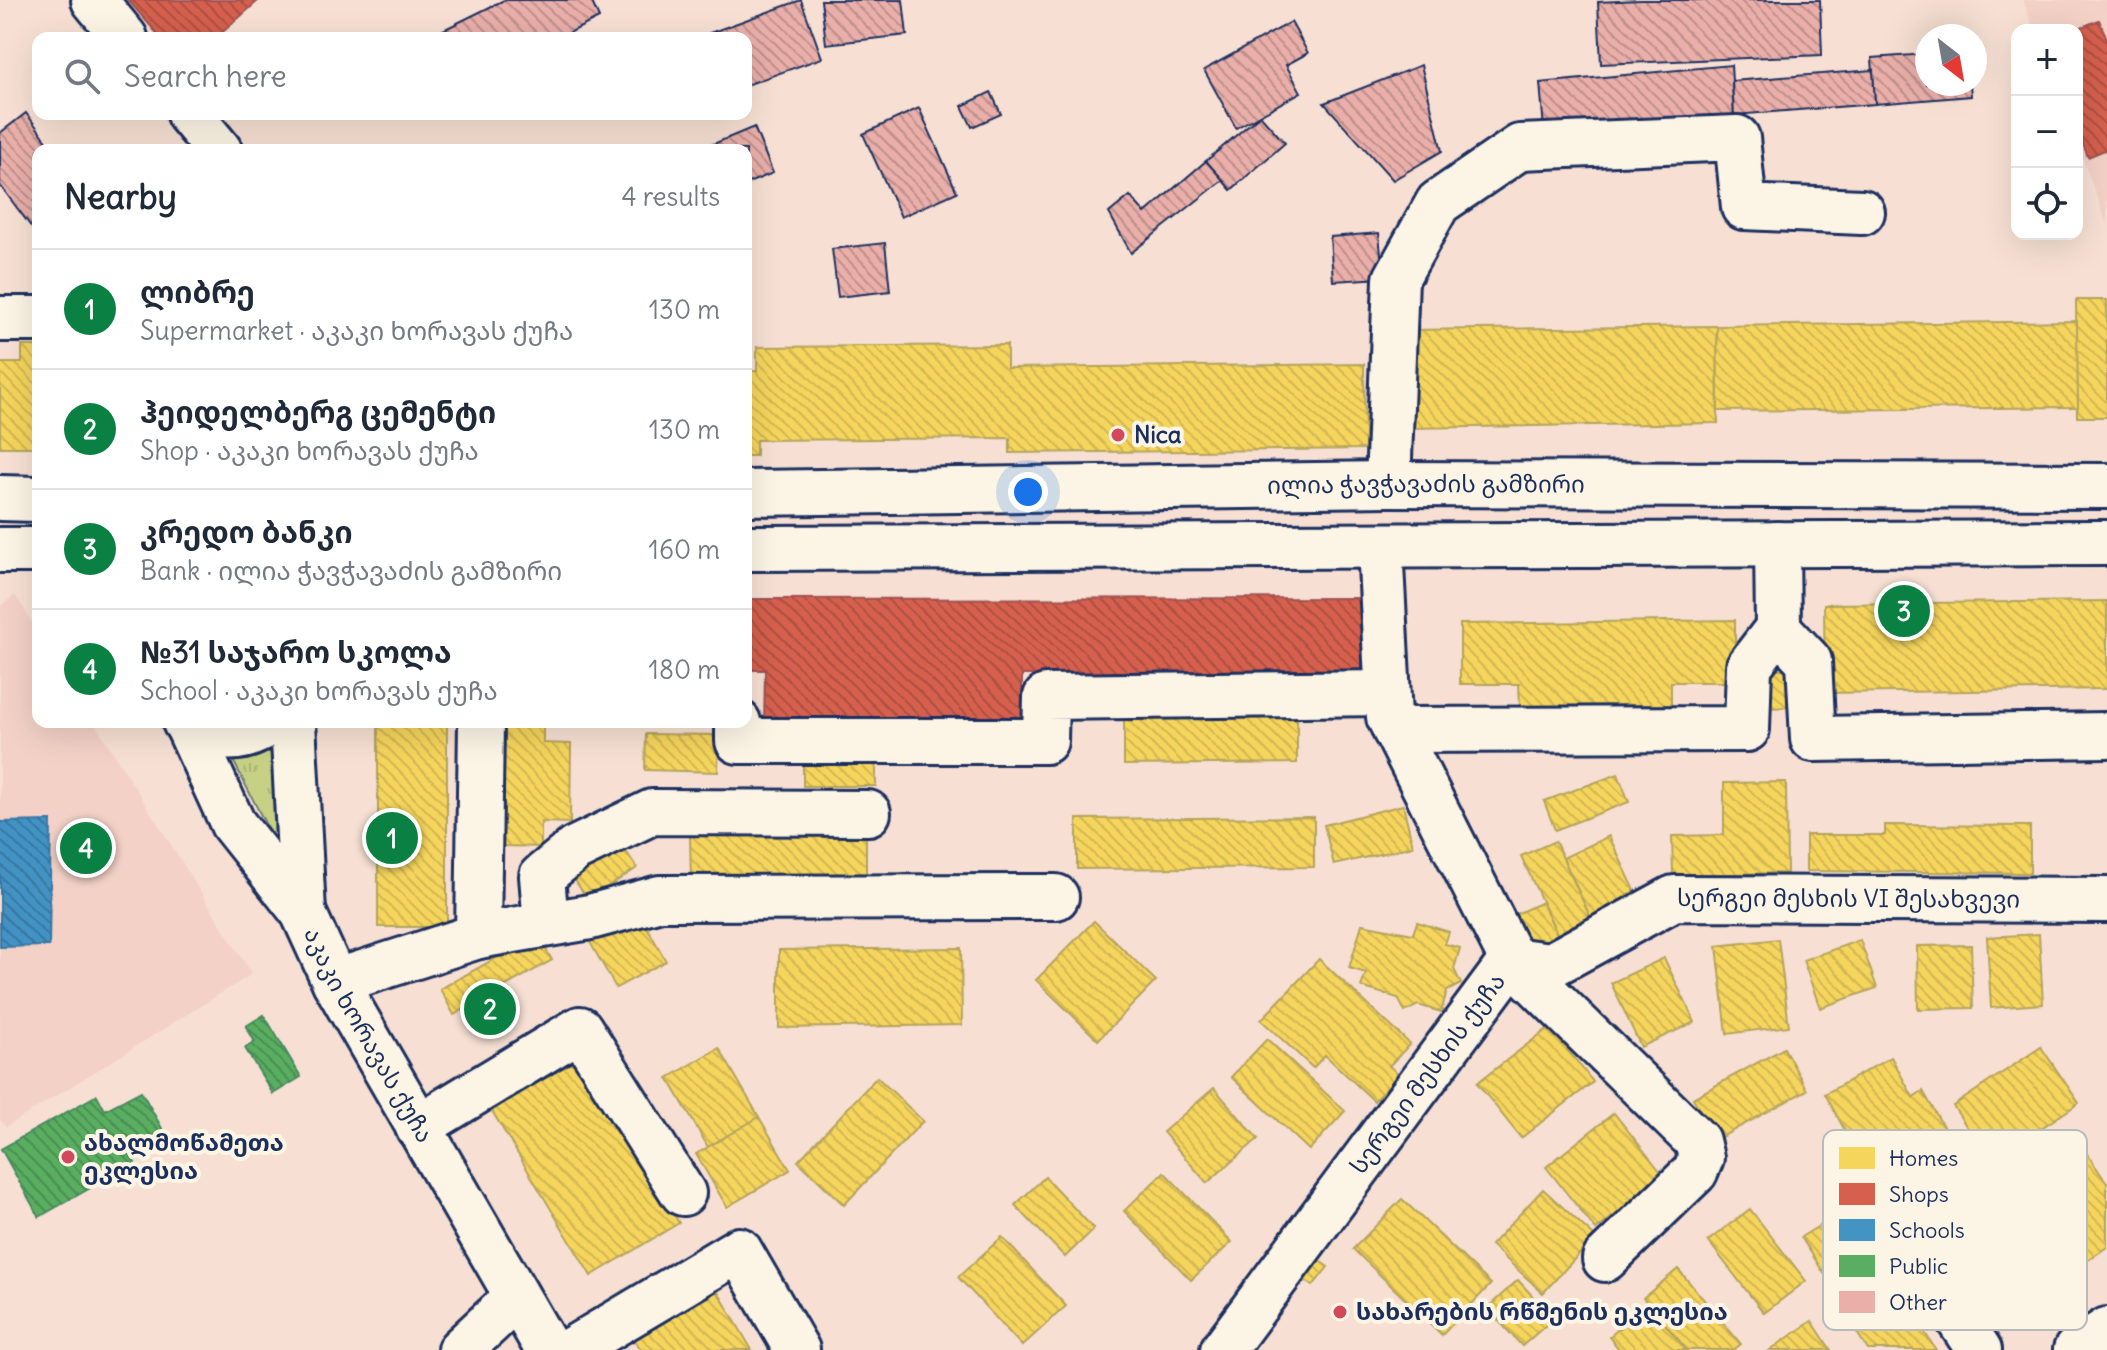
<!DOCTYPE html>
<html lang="en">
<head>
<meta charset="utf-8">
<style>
  :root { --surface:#fff; --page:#f2f2f3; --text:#1f2937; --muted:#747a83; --line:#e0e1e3; --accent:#0b8043 }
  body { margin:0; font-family:Delius,"Noto Sans Georgian",sans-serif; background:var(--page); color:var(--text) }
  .controls { position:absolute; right:24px; top:24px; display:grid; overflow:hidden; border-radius:16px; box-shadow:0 8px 32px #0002 }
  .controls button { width:72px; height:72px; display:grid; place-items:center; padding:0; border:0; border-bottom:2px solid var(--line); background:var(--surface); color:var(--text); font:40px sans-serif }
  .compass { position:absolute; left:1915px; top:24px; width:72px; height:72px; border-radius:50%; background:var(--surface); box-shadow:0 8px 32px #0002; rotate:149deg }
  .you { position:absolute; left:1028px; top:492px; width:28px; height:28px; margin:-20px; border:6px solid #fff; border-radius:50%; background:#1a73e8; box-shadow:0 0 0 12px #1a73e833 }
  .badge { display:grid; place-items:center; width:52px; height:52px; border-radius:50%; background:var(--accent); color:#fff; font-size:26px; font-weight:700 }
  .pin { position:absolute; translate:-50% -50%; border:4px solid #fff; box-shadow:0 2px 8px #0006 }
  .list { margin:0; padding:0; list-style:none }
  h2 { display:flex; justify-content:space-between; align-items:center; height:104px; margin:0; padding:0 32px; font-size:34px }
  h2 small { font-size:26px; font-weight:400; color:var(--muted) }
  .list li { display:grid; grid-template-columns:52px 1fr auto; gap:24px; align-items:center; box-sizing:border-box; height:120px; padding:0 32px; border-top:2px solid var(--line) }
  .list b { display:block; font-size:30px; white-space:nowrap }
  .list p { margin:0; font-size:26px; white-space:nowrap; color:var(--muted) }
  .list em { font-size:26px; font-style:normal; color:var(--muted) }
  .icon { flex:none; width:44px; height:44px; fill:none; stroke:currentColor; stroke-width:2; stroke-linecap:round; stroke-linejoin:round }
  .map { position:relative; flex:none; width:2107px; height:1350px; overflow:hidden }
  .search { position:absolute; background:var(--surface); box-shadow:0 8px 32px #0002; left:32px; top:32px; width:720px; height:88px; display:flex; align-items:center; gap:20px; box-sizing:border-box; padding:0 28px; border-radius:16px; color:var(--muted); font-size:30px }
  .panel { position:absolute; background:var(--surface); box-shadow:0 8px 32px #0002; left:32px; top:144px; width:720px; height:584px; border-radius:16px }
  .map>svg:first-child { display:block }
  .built { fill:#f3d1c6 }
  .grass { fill:url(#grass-tufts); stroke:#718072; stroke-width:2 }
  .homes { fill:url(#homes-back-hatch); stroke:#b4a35d; stroke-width:2 }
  .shops { fill:url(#shops-back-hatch); stroke:#9e5152; stroke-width:2 }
  .schools { fill:url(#schools-back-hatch); stroke:#3775a5; stroke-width:2 }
  .public { fill:url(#public-back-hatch); stroke:#478860; stroke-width:2 }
  .building { fill:url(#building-back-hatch); stroke:#1b2f5e; stroke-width:2 }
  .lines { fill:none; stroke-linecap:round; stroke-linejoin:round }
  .minor-casing { stroke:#1b2f5e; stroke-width:50 }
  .major-casing { stroke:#1b2f5e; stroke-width:50 }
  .minor { stroke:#fcf5e5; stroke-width:44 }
  .major { stroke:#fcf5e5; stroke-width:44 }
  .poi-dot { fill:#d1495b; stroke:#fcf5e5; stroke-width:3 }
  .labels { text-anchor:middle; stroke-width:8; stroke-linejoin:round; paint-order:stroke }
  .poi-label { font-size:24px; font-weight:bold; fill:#1b2f5e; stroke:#fcf5e5; text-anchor:start }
  .street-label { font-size:24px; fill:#1b2f5e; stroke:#fcf5e5 }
  .key { fill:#fcf5e5; stroke:#b8babc; stroke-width:2 }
  .key-label { font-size:22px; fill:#1b2f5e }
</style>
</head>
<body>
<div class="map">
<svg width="2107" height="1350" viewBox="0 0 2107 1350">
  <defs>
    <pattern id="grass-tufts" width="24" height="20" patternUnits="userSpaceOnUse" patternTransform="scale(2)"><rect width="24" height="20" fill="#c7d185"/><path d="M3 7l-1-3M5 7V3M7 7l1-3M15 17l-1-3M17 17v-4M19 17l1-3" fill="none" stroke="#aab475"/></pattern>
    <pattern id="homes-back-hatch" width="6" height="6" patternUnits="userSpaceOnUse" patternTransform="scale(2)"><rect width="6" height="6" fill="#f6d55c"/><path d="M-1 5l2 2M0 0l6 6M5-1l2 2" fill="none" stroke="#d2b752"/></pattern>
    <pattern id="shops-back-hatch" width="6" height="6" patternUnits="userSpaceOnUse" patternTransform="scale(2)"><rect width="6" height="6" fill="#d6604d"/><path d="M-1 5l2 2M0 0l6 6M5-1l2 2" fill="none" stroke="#ad5043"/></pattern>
    <pattern id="schools-back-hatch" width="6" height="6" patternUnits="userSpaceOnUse" patternTransform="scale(2)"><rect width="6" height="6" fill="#4393c3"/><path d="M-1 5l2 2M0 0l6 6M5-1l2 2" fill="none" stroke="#3778a2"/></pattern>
    <pattern id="public-back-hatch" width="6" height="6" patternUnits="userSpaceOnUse" patternTransform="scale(2)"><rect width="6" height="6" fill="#5aae61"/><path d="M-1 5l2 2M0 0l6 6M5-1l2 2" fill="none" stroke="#4a8e53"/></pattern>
    <pattern id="building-back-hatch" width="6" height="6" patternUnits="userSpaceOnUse" patternTransform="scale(2)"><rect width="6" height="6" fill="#eaafa9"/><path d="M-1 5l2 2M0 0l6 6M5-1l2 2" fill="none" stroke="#bd8f8d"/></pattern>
  </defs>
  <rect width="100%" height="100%" fill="#f7e0d3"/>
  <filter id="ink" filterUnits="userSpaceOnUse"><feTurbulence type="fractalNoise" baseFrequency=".0125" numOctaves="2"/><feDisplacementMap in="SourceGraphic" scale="16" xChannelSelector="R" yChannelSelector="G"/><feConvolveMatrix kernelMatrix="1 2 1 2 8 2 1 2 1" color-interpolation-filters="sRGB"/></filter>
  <g filter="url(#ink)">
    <g class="built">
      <path d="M2023 0H2107V224L2077 144V30H2034Z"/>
      <path d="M15 595 38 632V722H94L252 974 6 1127 0 1120V606Z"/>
    </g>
    <path class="grass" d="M271 744 278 849 231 756Z"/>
    <g class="homes">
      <path d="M2076 300H2107V417H2077Z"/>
      <path d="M2077 321 2078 407 1718 411 1717 326Z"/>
      <path d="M1717 326 1718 423 1409 428 1408 330Z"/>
      <path d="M1007 345V368L1364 364 1365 449 1010 453V438L756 440V456H746V371H757V347Z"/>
      <path d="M22 346H38V447H0V363H22Z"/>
      <path d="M2107 601V689L1825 693 1824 604Z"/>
      <path d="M1735 620V682H1671V705L1520 706 1519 684H1460V624Z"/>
      <path d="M1766 669H1794V707L1765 708Z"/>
      <path d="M1297 715V763L1124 765V718Z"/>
      <rect x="378" y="722" width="69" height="205"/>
      <path d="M505 722H543V743L571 744 570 823 541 822V847L503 846Z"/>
      <path d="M646 734 719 735 718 772 645 770Z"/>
      <path d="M876 749V786H803V750Z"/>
      <path d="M1618 774 1629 802 1555 830 1544 801Z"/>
      <path d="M1786 782 1787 873 1673 875 1672 836 1724 835V783Z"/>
      <path d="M1403 805 1413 846 1334 865 1324 825Z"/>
      <path d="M1314 817V867L1077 869V819Z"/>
      <path d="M1885 825 2030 826V873L1806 871V835H1885Z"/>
      <path d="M866 834V880L691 882 690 836Z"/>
      <path d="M616 836 637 868 588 900 567 868Z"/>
      <path d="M1609 836 1640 901 1593 923 1563 858Z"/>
      <path d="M1555 841 1593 923 1559 938 1521 856Z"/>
      <path d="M1542 902 1559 938 1533 951 1516 914Z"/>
      <path d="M637 909 666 961 616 988 587 937Z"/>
      <path d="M1094 921 1156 981 1098 1040 1036 980Z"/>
      <path d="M1417 922 1449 932 1445 944 1460 948 1454 969 1461 984 1447 991 1441 1012 1418 1005 1405 1012 1398 998 1361 987 1366 973 1349 968 1362 924 1413 934Z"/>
      <path d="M2039 934 2043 1004 1991 1008 1987 937Z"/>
      <path d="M538 935 552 960 454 1015 440 989Z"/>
      <path d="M1778 939 1789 1026 1727 1034 1717 946Z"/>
      <path d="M1860 940 1877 988 1820 1008 1803 960Z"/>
      <path d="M1971 945 1973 1008 1918 1009 1917 946Z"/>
      <path d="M961 948 962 1025 779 1028V950Z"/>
      <path d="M1664 958 1695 1022 1641 1047 1611 983Z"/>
      <path d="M1319 959 1410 1044 1389 1066 1399 1074 1374 1101 1325 1055 1313 1068 1261 1020Z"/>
      <path d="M1550 1027 1593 1082 1521 1138 1477 1083Z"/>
      <path d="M1267 1039 1345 1111 1309 1150 1231 1077Z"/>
      <path d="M570 1043 679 1223 591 1276 483 1096Z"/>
      <path d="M2041 1047 2079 1103 1990 1162 1953 1106Z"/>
      <path d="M719 1048 759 1117 708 1147 668 1078Z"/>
      <path d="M1784 1048 1807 1090 1716 1140 1693 1098Z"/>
      <path d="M1891 1057 1913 1097 1923 1091 1949 1137 1883 1173 1861 1134 1850 1140 1825 1094Z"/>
      <path d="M877 1077 923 1121 844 1205 798 1161Z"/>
      <path d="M1214 1088 1258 1139 1207 1183 1163 1132Z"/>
      <path d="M1614 1113 1664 1176 1596 1230 1546 1167Z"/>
      <path d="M759 1117 790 1170 727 1207 696 1154Z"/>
      <path d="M2085 1151 2107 1183V1247L2085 1262 2074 1246 2057 1258 2016 1199Z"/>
      <path d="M1164 1172 1232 1242 1191 1280 1124 1211Z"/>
      <path d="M1045 1177 1094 1229 1065 1257 1015 1205Z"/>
      <path d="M1543 1189 1595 1237 1543 1293 1491 1245Z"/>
      <path d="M1402 1199 1491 1284 1442 1335 1353 1249Z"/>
      <path d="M1858 1202 1885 1246 1829 1281 1801 1237Z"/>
      <path d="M1750 1209 1806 1281 1764 1313 1708 1241Z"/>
      <path d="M1002 1237 1066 1306 1022 1346 958 1277Z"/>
      <path d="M1311 1255 1328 1267 1313 1286 1296 1274Z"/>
      <path d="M1678 1269 1741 1344 1733 1350H1687L1643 1298Z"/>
      <path d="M708 1275 752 1350H641L625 1324Z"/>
      <path d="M1518 1280 1553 1319 1522 1346 1487 1308Z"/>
      <path d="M1899 1292 1936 1350H1868L1851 1323Z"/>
      <path d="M1648 1304 1687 1350H1620L1609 1337Z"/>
      <path d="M1812 1321 1831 1350H1770Z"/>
    </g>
    <g class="shops">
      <path d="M128 0H259L216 38H161Z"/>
      <path d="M2099 20 2107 39V149L2088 157 2077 129V30H2074Z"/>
      <path d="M1362 598V674L1022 675V725L764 726 765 670H746V599Z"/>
    </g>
    <path class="schools" d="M51 821 49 946 0 947V822Z"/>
    <g class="public">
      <path d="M264 1015 301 1077 273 1094 245 1048 255 1042 246 1026Z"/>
      <path d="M141 1091 163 1130 127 1150 135 1163 39 1217 1 1149 97 1095 105 1110Z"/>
    </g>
    <g class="building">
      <path d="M504 0H591L599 18 559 38H427Z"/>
      <path d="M801 0 822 58 746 85V38H696Z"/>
      <path d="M821 0H903L907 35 826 44Z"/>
      <path d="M1640 0H1820L1822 55 1601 64 1598 2Z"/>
      <path d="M1291 22 1308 53 1286 65 1301 92 1236 128 1204 70Z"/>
      <path d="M1927 54V84H1970L1971 96 1875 104 1872 58Z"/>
      <path d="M1421 65 1442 151 1393 180 1324 103Z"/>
      <path d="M1731 65 1734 115 1544 129 1540 83Z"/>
      <path d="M1873 70 1875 104 1734 115 1732 81Z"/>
      <path d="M991 92 1001 114 972 127 962 106Z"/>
      <path d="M919 108 957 192 901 217 863 134Z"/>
      <path d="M26 113 54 150H38V236L0 185V133Z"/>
      <path d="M1260 115 1285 143 1231 190 1206 161Z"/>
      <path d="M754 127 773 173 746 184V150H699Z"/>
      <path d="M1206 161 1223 180 1131 253 1109 213 1130 196 1145 213Z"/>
      <path d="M1379 233 1383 278 1333 281 1330 237Z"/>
      <path d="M885 243 890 291 838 297 832 249Z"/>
    </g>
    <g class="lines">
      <defs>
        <g id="minor">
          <path d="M94 0 125 38"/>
          <path d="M189 114 219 150"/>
          <path d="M0 319H38"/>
          <path d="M1388 484 1396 279 1438 203 1520 147 1737 138 1744 207 1862 212"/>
          <path d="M1777 544 1778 628 1809 661 1813 739 2107 735"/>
          <path d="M185 722C209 740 245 745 268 722"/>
          <path d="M293 722 303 912"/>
          <path d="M738 722V741H1045L1046 697 1385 693"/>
          <path id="s1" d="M187 724 233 824 303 912 335 982 548 1350"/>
          <path d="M1395 730 1747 729 1749 666 1778 628"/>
          <path d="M546 924 542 876 575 849 652 812 868 813"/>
          <path d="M478 936 590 917 660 898 1056 897"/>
          <path id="s2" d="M1512 960 1551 965 1674 898 2107 900"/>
          <path d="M1512 960 1697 1141 1701 1158 1695 1172 1605 1259"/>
          <path d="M335 982 478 936 481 722"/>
          <path d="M418 1127 580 1029 683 1193"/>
          <path d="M1875 1193 1979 1350"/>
          <path d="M460 1350 517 1297"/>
          <path d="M571 1350 739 1250 797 1350"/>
          <path id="s3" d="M1223 1350 1512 960 1389 717 1380 546"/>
          <path d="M2076 1350 2107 1330"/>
        </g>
        <g id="major">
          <path id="s4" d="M746 493 1388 484 2107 486"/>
          <path d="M0 498 38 499"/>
          <path d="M746 548 2107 543"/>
          <path d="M0 550H38"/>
        </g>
      </defs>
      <use href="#minor" class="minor-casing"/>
      <use href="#major" class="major-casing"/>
      <use href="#minor" class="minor"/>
      <use href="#major" class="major"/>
    </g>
  </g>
  <g class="poi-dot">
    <circle cx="1118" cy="435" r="8"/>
    <circle cx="68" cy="1157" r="8"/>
    <circle cx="1340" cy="1312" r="8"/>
  </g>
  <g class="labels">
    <g class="poi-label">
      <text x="1134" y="443">Nica</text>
      <text x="84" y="1151">ახალმოწამეთა<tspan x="84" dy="28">ეკლესია</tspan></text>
      <text x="1356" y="1320">სახარების რწმენის ეკლესია</text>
    </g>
    <g class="street-label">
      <text dy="8" stroke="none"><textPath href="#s4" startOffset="680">ილია ჭავჭავაძის გამზირი</textPath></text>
      <text dy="8" stroke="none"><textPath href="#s2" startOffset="354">სერგეი მესხის VI შესახვევი</textPath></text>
      <text dy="8" stroke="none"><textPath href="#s1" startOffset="362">აკაკი ხორავას ქუჩა</textPath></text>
      <text dy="8" stroke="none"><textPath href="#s3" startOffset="344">სერგეი მესხის ქუჩა</textPath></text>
    </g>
  </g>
  <rect x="1823" y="1130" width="264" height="200" rx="12" class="key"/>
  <rect x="1839" y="1147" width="36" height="22" fill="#f6d55c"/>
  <rect x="1839" y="1183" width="36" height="22" fill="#d6604d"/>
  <rect x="1839" y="1219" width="36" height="22" fill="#4393c3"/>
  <rect x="1839" y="1255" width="36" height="22" fill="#5aae61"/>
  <rect x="1839" y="1291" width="36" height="22" fill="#eaafa9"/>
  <g class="key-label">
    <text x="1889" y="1166">Homes</text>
    <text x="1889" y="1202">Shops</text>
    <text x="1889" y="1238">Schools</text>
    <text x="1889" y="1274">Public</text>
    <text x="1889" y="1310">Other</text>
  </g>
</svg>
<div class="controls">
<button>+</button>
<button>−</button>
<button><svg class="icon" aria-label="locate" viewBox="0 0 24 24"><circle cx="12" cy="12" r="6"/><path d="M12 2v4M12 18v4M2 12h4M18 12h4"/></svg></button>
</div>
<svg class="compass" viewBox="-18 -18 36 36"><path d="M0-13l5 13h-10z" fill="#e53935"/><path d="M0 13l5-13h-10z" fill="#747a83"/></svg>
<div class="you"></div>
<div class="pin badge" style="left:392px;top:838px">1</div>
<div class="pin badge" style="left:490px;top:1009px">2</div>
<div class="pin badge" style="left:1904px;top:611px">3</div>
<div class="pin badge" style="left:86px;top:848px">4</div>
<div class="search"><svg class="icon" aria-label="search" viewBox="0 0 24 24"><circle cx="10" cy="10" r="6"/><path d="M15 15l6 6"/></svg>Search here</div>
<section class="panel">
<h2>Nearby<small>4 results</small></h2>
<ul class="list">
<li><span class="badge">1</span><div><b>ლიბრე</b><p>Supermarket · აკაკი ხორავას ქუჩა</p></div><em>130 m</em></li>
<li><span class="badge">2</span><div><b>ჰეიდელბერგ ცემენტი</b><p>Shop · აკაკი ხორავას ქუჩა</p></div><em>130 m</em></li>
<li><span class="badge">3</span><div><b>კრედო ბანკი</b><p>Bank · ილია ჭავჭავაძის გამზირი</p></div><em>160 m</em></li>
<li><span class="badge">4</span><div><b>№31 საჯარო სკოლა</b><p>School · აკაკი ხორავას ქუჩა</p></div><em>180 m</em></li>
</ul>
</section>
</div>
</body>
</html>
